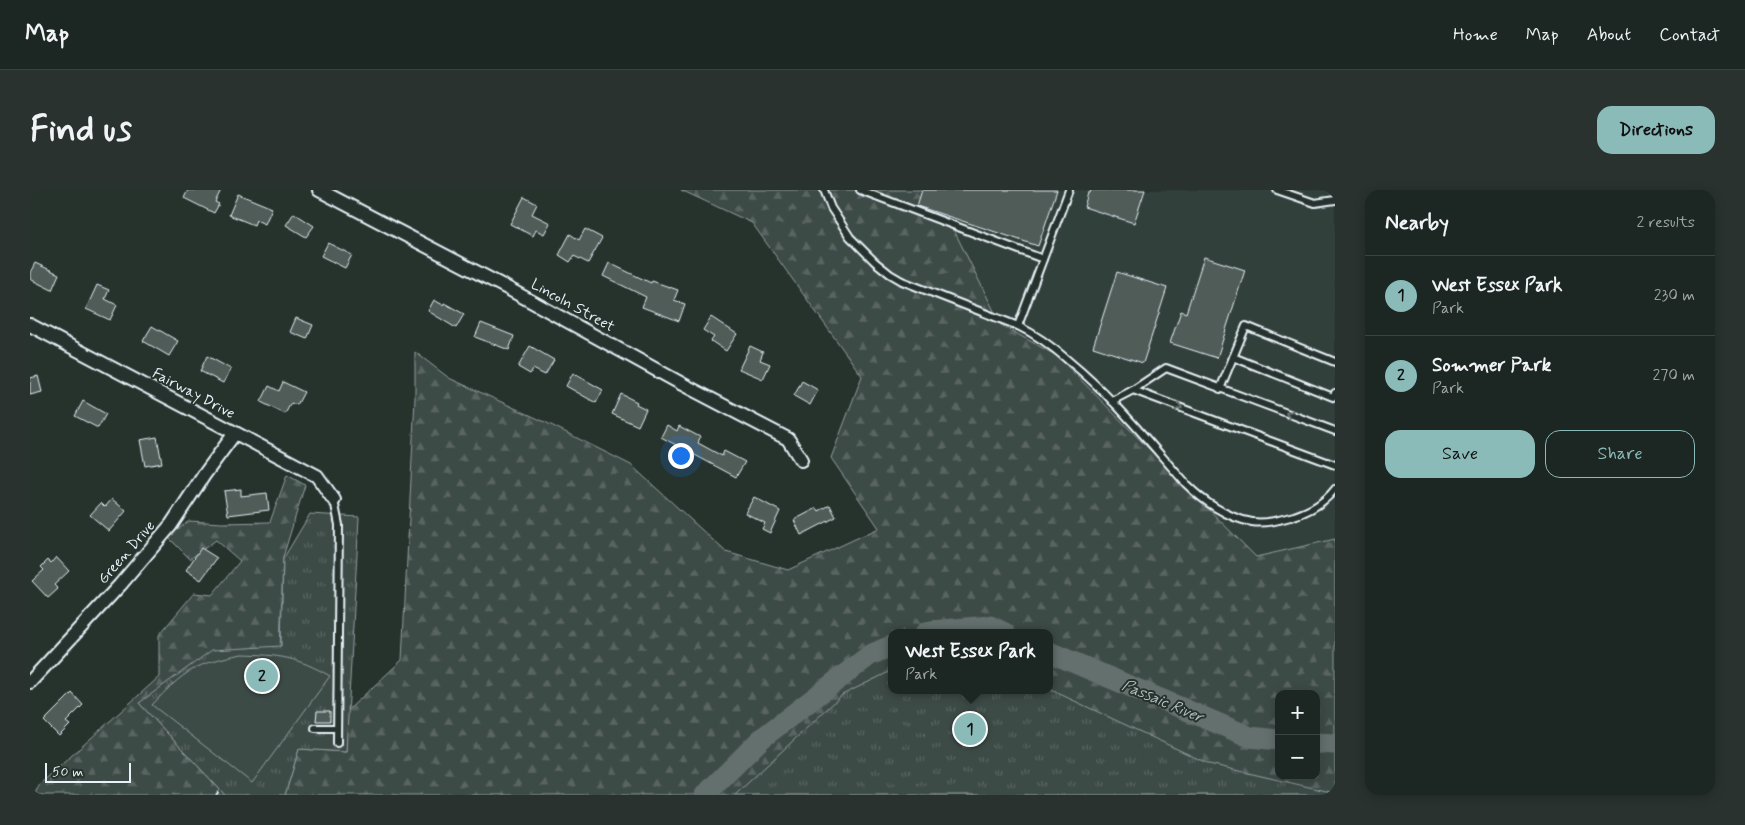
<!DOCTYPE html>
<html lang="en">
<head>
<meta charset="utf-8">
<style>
  :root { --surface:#1c2622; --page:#29322f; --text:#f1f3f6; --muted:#a0a5a5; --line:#3a4340; --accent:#8bbbb9 }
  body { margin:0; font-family:Mynerve,sans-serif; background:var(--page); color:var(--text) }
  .controls { position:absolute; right:15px; bottom:15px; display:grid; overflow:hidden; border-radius:10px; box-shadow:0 2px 12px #0003 }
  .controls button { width:45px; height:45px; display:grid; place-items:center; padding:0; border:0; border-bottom:1px solid var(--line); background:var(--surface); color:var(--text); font:25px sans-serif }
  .scale { position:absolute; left:15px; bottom:12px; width:86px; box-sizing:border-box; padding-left:5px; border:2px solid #e8f1f8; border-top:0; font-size:14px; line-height:18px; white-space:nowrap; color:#e8f1f8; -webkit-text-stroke:4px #26332d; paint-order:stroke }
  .you { position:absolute; left:650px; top:265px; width:18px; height:18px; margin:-12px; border:4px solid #fff; border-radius:50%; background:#1a73e8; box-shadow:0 0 0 8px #1a73e833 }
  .badge { display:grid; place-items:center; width:32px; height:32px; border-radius:50%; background:var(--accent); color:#111; font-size:16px; font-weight:700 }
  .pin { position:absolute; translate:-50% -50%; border:2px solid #fff; box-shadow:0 1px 5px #0006 }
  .popup { position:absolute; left:858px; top:439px; width:165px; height:65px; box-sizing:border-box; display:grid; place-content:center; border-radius:10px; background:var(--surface); filter:drop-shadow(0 1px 4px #0005); font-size:16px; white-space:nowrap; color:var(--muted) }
  .popup b { font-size:19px; color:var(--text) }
  .popup::after { content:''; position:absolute; left:50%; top:100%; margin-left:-10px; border:10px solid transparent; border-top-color:var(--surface) }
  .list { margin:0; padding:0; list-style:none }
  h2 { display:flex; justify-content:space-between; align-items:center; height:65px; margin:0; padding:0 20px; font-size:21px }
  h2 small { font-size:16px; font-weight:400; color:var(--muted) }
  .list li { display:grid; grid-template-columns:32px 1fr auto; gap:15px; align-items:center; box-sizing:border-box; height:80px; padding:0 20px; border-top:1px solid var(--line) }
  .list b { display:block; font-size:19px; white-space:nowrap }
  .list p { margin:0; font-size:16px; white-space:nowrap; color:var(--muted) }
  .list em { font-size:16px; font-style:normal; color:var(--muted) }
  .actions { display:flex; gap:10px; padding:15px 20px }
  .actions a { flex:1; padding:11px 0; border:1px solid var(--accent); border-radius:15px; text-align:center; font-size:18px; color:var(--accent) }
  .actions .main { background:var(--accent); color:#111 }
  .map { position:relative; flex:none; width:1305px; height:605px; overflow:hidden; border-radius:15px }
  header { display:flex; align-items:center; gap:30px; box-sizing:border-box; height:70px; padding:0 25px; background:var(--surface); border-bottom:1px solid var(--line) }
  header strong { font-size:24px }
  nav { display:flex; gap:28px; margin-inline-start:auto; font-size:18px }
  .intro { display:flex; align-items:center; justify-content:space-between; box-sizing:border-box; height:120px; padding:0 30px }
  h1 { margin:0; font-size:35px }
  .button { padding:12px 22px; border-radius:15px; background:var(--accent); color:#111; font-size:18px; font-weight:700 }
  main { display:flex; gap:30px; padding:0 30px }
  aside { flex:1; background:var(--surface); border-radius:15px; box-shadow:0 2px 12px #0003 }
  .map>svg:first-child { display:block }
  .built { fill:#333f3a }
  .forest { fill:url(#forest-firs); stroke:#939ea0; fill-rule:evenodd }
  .park { fill:url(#park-tufts); stroke:#939ea0 }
  .pitch { fill:#3e4b47; stroke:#939ea0 }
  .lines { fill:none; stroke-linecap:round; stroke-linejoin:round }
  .river { stroke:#636f6d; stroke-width:21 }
  .building { fill:#505c59; stroke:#e8f1f8 }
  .lane-casing { stroke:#e8f1f8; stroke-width:10 }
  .street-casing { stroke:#e8f1f8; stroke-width:16 }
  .path { stroke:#e8f1f8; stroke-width:2; stroke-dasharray:4 4; stroke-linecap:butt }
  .lane { stroke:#26332d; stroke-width:6 }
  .street { stroke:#26332d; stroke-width:12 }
  .oneway { stroke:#6a7674 }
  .labels { text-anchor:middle; stroke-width:4; stroke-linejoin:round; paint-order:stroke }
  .street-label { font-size:15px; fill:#e8f1f8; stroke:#26332d }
  .water-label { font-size:16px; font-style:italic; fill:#b3bdc0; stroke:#26332d }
</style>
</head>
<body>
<header>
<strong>Map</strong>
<nav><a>Home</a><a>Map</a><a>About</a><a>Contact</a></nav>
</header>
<div class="intro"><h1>Find us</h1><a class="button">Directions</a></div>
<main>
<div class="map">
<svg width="1305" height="605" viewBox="0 0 1305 605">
  <defs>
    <pattern id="forest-firs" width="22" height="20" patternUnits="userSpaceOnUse" patternTransform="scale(1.25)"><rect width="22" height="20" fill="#3e4b47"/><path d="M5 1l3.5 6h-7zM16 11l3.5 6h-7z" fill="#5a6562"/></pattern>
    <pattern id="park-tufts" width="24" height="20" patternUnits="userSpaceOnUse" patternTransform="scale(1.25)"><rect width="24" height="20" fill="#3e4b47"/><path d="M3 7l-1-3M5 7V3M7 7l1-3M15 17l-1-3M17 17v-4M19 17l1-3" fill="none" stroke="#5a6562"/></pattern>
  </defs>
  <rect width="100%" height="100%" fill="#26332d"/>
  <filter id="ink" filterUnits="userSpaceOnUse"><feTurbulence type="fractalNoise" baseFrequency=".02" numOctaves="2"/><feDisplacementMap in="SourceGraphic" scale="10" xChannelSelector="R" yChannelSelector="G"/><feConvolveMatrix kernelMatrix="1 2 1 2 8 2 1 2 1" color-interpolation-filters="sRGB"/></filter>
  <g filter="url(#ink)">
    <path class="built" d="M904 0H1305V349L1226 367 1027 166 971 135Z"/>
    <g class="forest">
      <path d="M651 0H904L971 135 1027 166 1226 367 1305 349V605H255L269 559 316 562 317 521 372 470 385 208V162L419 188 515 232 601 275 696 362 758 380 849 338 801 268 832 186 722 33ZM861 443H1019V500H861ZM1249 504H1286V586H1249Z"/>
      <path d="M257 285 275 295 253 367 250 462 109 513 195 605H4L10 594 129 487V445L164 403 182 405 210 371 186 350 160 369 138 347 159 331 192 333 240 332Z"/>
    </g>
    <g class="park">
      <path d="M280 324 329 327 316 562 269 559 255 605H195L109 513 182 460 251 456 253 369Z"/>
      <path d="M861 481V500H1019V499L1179 574 1305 603V605H705L812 505Z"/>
    </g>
    <path class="pitch" d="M212 464C249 465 267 467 300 486L222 593 122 515C154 481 166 473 212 464Z"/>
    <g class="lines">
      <g class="river">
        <path d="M895 443 901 441 960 436 975 443"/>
        <path d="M1019 462 1220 547 1249 550"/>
        <path d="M1286 553 1305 554"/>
        <path d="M675 605 731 549 840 465 861 456"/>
      </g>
    </g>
    <g class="building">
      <path d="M158 0H191L185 12 189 14 184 23 154 8Z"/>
      <path d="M892 0H1027L1008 56 887 16Z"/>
      <path d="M1061 0H1115L1104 33 1054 17 1058 3H1060Z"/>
      <path d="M208 4 242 18 235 34 226 30 224 35 199 25Z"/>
      <path d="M494 7 507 14 502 24 520 33 514 44 506 40 503 46 480 34Z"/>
      <path d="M264 23 284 36 276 47 256 35Z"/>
      <path d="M555 39 572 48 558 73 544 66 540 72 529 65 540 44 549 50Z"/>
      <path d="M298 53 322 65 315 78 291 66Z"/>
      <path d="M1174 67 1215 80 1187 168 1140 153 1151 121 1156 123Z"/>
      <path d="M5 73 29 84 22 100 0 89V83Z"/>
      <path d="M579 73 621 93 622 91 648 100 644 110 655 114 649 131 612 117 616 107 573 86Z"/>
      <path d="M1087 82 1137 98 1113 173 1063 157Z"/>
      <path d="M67 95 79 100 75 109 87 115 80 130 56 119Z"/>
      <path d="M404 110 413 115 414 113 434 124 426 138 398 121Z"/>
      <path d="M681 127 707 144 696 161 681 151 684 147 673 140Z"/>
      <path d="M266 128 283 135 277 149 260 142Z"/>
      <path d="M451 133 484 146 479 160 445 147Z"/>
      <path d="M122 136 148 151 139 166 113 151Z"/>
      <path d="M500 156 524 170 515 185 503 179 500 184 488 177Z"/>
      <path d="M720 156 733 162 730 170 740 174 733 189 709 179Z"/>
      <path d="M177 166 201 179 193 193 170 181Z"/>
      <path d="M543 183 573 200 566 213 536 196Z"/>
      <path d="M8 186 12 202 0 205V188Z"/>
      <path d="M772 191 788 200 780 215 764 206Z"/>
      <path d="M253 192 274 202 267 215 261 213 255 224 231 212 239 196 249 201Z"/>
      <path d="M591 204 607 212 606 214 616 219 608 236 582 224Z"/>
      <path d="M53 211 76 224 68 238 45 226Z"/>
      <path d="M637 235 647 241 649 236 670 247 668 253 692 266 694 261 715 272 706 287 631 247Z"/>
      <path d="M127 247 132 273 115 276 110 250Z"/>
      <path d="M211 299V306L237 303 239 320 198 325 194 301Z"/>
      <path d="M724 307 750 321 740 343 732 339 735 333 715 323Z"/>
      <path d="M82 309 96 321 79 341 60 325 71 313 75 317Z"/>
      <path d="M800 315 806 327 771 345 764 330 787 318 789 321Z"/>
      <path d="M171 358 187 368 171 390 156 380Z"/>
      <path d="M26 367 39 381 24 395 28 399 18 408 2 391 14 380 11 377 18 370 21 373Z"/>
      <path d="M42 503 53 515 36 532 40 535 29 546 14 531Z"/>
      <path d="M287 521H300V531H286Z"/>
    </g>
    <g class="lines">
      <defs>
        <g id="lane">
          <path d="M794 0 801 18 820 47 845 72 860 84 872 91 988 136C1007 145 1023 157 1039 171 1083 207 1118 251 1156 294 1173 311 1197 328 1222 332 1236 334 1250 330 1264 326 1280 321 1295 312 1305 299"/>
          <path d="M830 0 1013 69"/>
          <path d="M1247 0 1285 13 1305 10"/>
          <path d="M988 136 1039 0"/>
          <path d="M1203 167 1303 207 1305 203"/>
          <path d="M1190 199 1216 136 1305 172"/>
          <path d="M1103 200 1305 275"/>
          <path d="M1082 211 1103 200 1136 178 1305 241"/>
          <path d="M304 310 309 335 307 553"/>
          <path d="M285 538H307"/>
        </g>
        <g id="street">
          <path d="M289 0 477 98 652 194 758 249 771 270"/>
          <path d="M0 135 287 286 304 310"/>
          <path d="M0 492 90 395 141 335 174 285 205 243"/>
        </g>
      </defs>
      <use href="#lane" class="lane-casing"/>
      <use href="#street" class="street-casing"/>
      <path class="path" d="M186 605 190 600"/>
      <use href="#lane" class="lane"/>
      <use href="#street" class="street"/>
    </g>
    <defs><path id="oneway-chevron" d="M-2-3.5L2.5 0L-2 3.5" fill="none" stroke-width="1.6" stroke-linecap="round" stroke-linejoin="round" transform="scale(1.25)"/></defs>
    <g class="oneway">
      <use href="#oneway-chevron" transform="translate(1149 217) rotate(20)"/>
      <use href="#oneway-chevron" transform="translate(1259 224) rotate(-159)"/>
    </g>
  </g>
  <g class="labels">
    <g class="street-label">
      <text transform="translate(543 115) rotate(29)" y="5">Lincoln Street</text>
      <text transform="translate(164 203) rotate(28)" y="5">Fairway Drive</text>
      <text transform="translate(96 362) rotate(-49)" y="5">Green Drive</text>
    </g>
    <g class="water-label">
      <text transform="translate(1133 510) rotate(23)" y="6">Passaic River</text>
    </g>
  </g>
</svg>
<div class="controls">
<button>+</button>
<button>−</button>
</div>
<div class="scale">50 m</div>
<div class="you"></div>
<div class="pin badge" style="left:940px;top:539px">1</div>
<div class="popup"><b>West Essex Park</b>Park</div>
<div class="pin badge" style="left:232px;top:486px">2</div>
</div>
<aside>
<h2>Nearby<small>2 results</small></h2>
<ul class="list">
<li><span class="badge">1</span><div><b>West Essex Park</b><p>Park</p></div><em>230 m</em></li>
<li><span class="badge">2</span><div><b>Sommer Park</b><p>Park</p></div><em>270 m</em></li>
</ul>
<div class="actions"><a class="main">Save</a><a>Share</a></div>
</aside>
</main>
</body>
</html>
